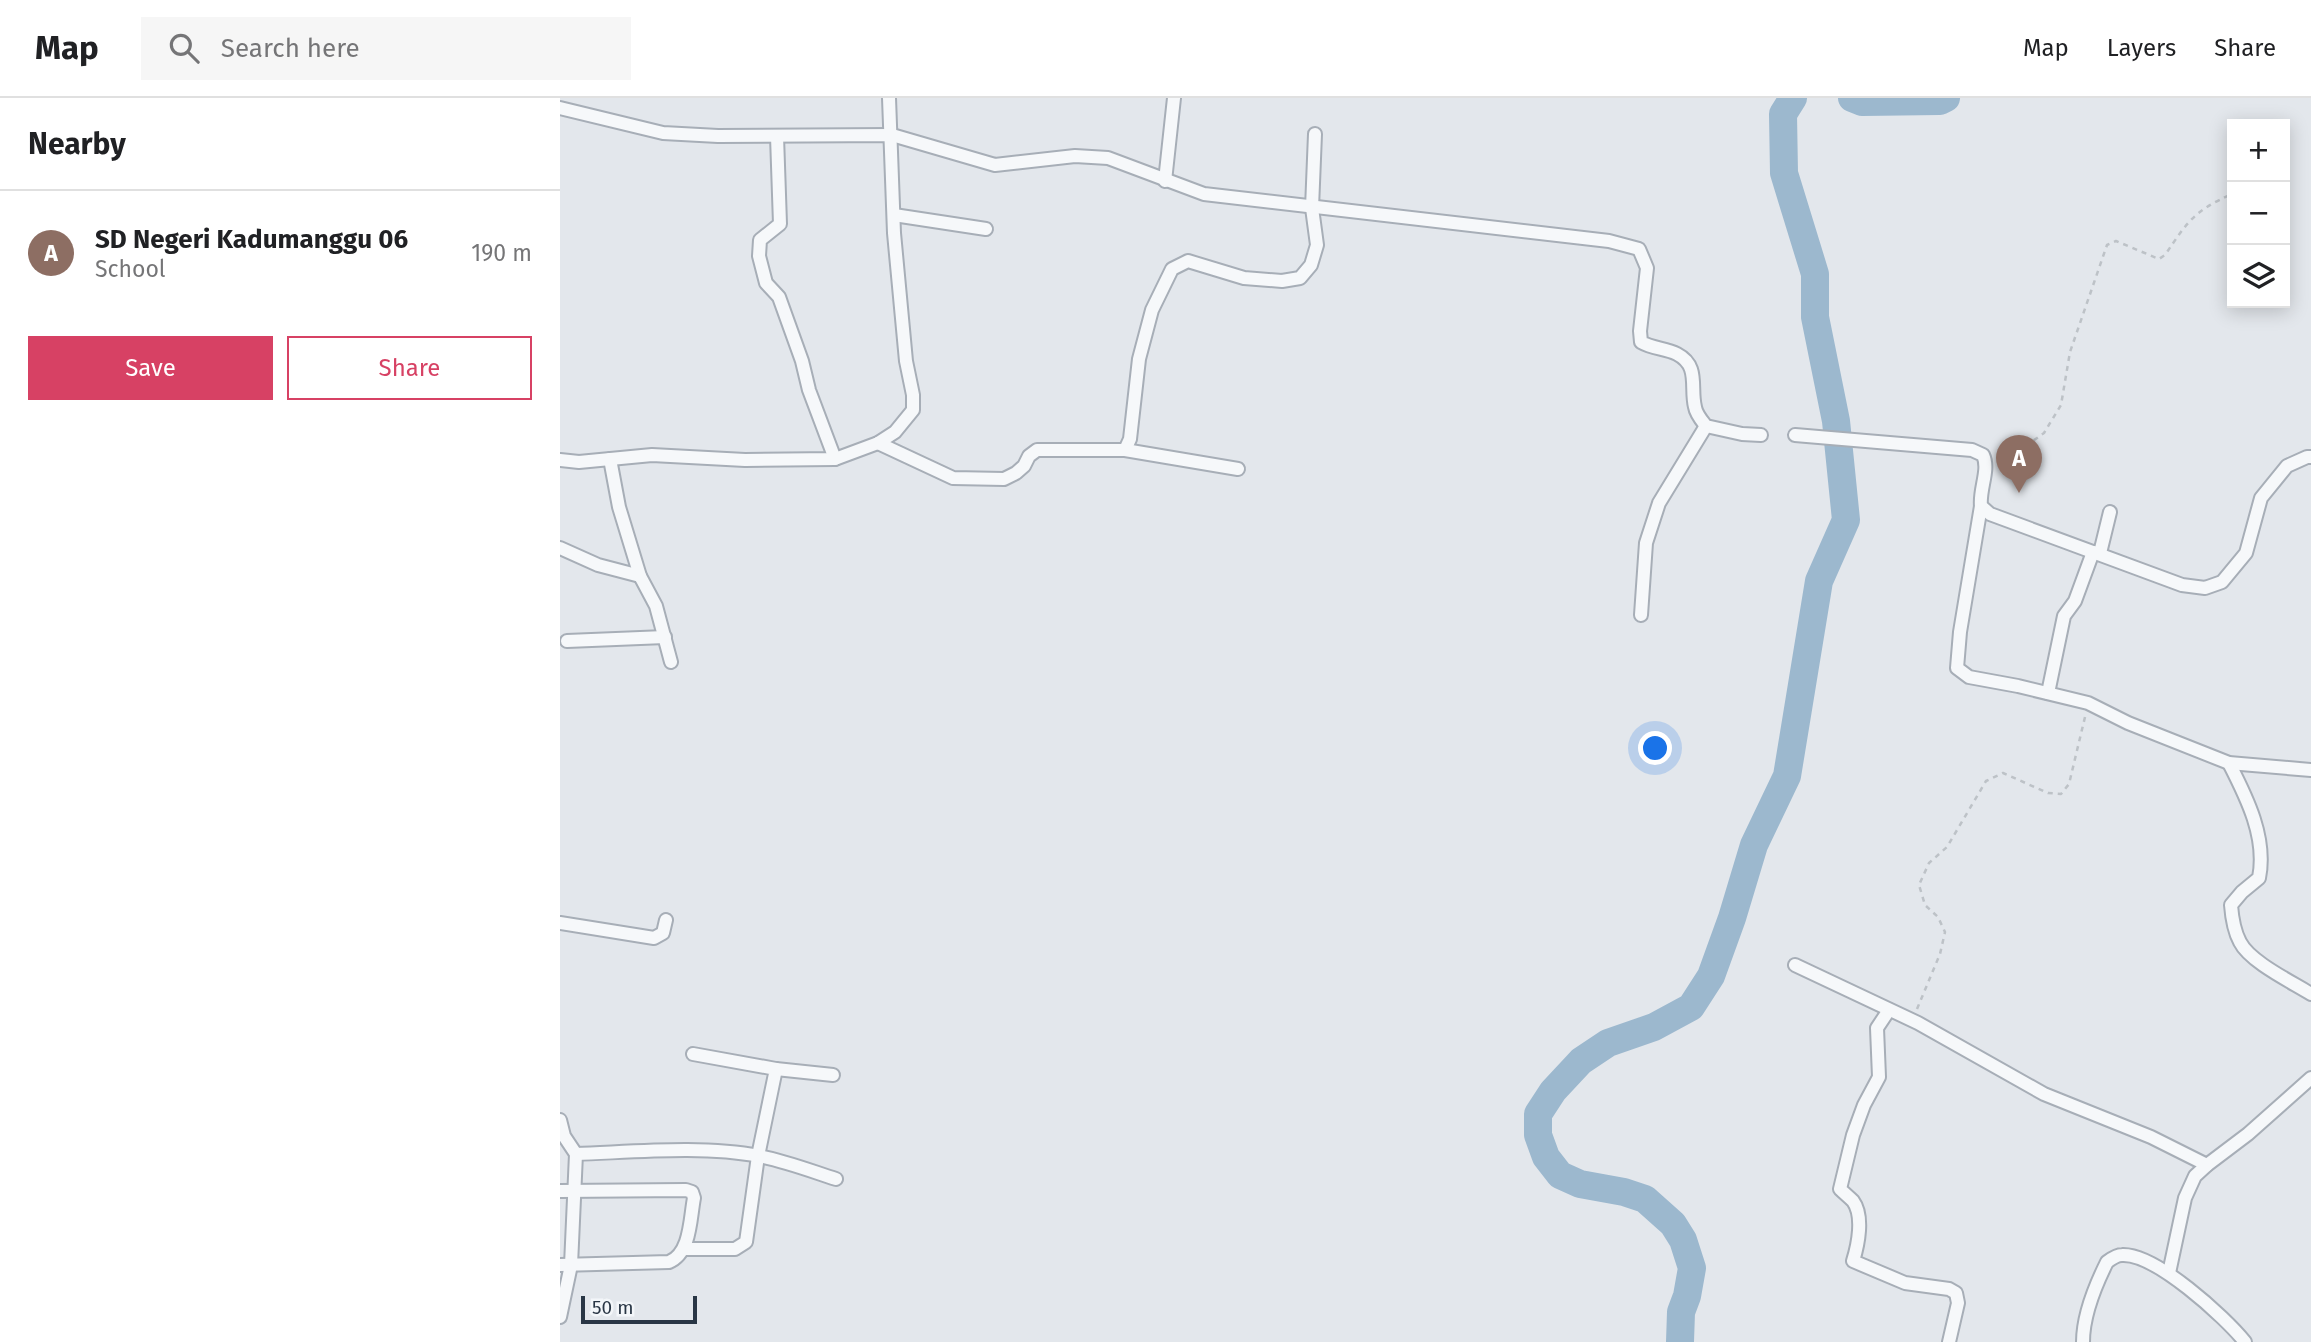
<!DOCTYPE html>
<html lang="en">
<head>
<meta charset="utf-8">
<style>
  :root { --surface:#fff; --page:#f6f6f6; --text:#202124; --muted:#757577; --line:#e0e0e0; --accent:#d74164 }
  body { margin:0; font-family:"Fira Sans",sans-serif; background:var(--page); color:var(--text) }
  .controls { position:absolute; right:21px; top:21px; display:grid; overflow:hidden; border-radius:0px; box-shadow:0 4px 18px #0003 }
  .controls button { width:63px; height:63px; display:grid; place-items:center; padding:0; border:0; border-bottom:2px solid var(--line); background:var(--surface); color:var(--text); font:35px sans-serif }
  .scale { position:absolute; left:21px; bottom:18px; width:116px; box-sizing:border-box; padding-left:7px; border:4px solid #293645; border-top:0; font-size:19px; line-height:24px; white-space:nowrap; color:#293645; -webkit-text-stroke:5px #f3f6f9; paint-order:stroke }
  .you { position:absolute; left:1096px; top:651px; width:24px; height:24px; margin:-18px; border:5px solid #fff; border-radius:50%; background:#1a73e8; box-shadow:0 0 0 10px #1a73e833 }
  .badge { display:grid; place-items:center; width:46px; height:46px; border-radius:50%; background:var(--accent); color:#fff; font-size:23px; font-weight:700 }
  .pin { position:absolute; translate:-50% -58px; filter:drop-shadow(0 2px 4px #0008) }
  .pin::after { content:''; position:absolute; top:37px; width:24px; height:21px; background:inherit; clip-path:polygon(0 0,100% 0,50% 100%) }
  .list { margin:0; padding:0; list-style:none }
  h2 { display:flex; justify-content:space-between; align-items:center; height:91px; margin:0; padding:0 28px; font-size:30px }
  h2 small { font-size:23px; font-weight:400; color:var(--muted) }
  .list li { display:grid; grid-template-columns:46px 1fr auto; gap:21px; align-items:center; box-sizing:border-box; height:126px; padding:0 28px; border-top:2px solid var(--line) }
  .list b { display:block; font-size:26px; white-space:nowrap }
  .list p { margin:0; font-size:23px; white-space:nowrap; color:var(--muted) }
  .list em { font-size:23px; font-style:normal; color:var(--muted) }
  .actions { display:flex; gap:14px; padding:21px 28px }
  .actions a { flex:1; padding:16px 0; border:2px solid var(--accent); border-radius:0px; text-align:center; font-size:24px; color:var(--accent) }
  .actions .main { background:var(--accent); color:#fff }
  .icon { flex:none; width:38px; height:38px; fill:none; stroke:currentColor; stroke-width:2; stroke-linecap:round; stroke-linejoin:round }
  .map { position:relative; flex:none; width:1751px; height:1244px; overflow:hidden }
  header { display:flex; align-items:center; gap:42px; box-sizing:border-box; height:98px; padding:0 35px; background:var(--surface); border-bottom:2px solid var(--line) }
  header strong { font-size:33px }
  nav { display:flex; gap:38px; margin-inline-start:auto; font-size:24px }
  .search { width:490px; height:63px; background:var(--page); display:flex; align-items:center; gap:18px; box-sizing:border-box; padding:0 24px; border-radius:0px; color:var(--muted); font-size:26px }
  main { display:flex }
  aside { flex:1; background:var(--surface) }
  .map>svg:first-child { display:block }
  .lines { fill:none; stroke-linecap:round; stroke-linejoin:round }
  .river { stroke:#9cb8ce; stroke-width:28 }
  .minor-casing { stroke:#a7aeb7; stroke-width:16 }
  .path { stroke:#bdc2c7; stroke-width:2.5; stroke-dasharray:5 5; stroke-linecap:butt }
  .minor { stroke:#f6f8fa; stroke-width:12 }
</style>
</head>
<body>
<header>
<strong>Map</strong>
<div class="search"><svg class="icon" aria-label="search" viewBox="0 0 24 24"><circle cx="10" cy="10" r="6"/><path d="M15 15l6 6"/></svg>Search here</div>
<nav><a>Map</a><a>Layers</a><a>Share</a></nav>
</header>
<main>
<aside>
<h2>Nearby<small></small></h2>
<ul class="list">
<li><span class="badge" style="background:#8d6e63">A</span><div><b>SD Negeri Kadumanggu 06</b><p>School</p></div><em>190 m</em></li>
</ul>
<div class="actions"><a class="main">Save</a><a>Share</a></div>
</aside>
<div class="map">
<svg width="1751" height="1244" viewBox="0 0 1751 1244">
  <rect width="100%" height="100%" fill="#e3e7ec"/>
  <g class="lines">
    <g class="river">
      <path d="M1292 0 1302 4 1380 3 1386 0"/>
      <path d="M1120 1244 1121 1214 1127 1198 1132 1170 1123 1142 1113 1126 1085 1101 1064 1094 1020 1086 1000 1077 986 1059 978 1037V1016L993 993 1021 963 1048 945 1094 929 1131 909 1151 878 1172 820 1194 747 1227 678 1259 483 1286 422 1276 323 1255 219V176L1224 75 1223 16 1233 0"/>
    </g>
    <defs>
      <g id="minor">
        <path d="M0 10 103 35 158 38 332 37 435 67 515 58 548 60 644 96 1049 143 1079 151 1087 170 1080 233 1081 244C1093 251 1106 250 1117 256 1140 268 1130 289 1135 309 1136 316 1142 323 1146 328L1182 336 1201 337"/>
        <path d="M217 38 220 126 200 142 199 158 206 185 219 199 242 263 249 292 275 361"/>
        <path d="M605 83 614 0"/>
        <path d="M334 117 426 131"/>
        <path d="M1235 337 1412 352 1423 357C1430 372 1419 391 1421 408L1430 416 1622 487 1645 490 1662 484 1686 455 1701 400 1727 368 1747 359H1751"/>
        <path d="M318 345 393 380 444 381 456 375 464 368 469 358 477 352H565L570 341 579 261 592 212 612 171 628 163 684 180 722 183 740 180 751 167 757 147 752 110 755 36"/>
        <path d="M565 352 678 371"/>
        <path d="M50 361 59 409 80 478 96 508 111 564"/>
        <path d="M0 362 19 364 92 357 185 362 275 361 318 345 335 334 353 312V297L346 263 334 135 329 0"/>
        <path d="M1421 408 1400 534 1397 570 1409 579 1458 588 1528 605 1568 625 1669 665 1751 672"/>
        <path d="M0 450 38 467 80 478"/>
        <path d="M1540 455 1550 414"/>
        <path d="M1081 517 1086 445 1099 405 1146 328"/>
        <path d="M7 543 105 539"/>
        <path d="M1488 595 1504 518 1515 503 1533 454"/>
        <path d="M1669 665C1687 700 1707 740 1699 780L1682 794 1671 807C1672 820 1674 833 1680 844 1690 864 1732 884 1751 896"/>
        <path d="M0 825 94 840 103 835 106 822"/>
        <path d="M1235 867 1358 925 1484 996 1591 1039 1647 1067"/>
        <path d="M1329 912 1317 930 1319 979 1304 1007 1293 1037 1280 1091C1284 1095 1289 1099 1293 1103 1304 1118 1298 1147 1293 1163L1345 1185 1389 1191 1396 1195 1398 1205 1389 1244"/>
        <path d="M216 971 273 977"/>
        <path d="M0 1022 4 1038 16 1056 11 1167 0 1219"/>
        <path d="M16 1056C73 1054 144 1047 199 1058 225 1063 251 1073 276 1081"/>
        <path d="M0 1093 126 1092 132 1094 134 1100C130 1120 131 1155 109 1164L0 1167"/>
        <path d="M124 1151H175L186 1144 198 1058 216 971 133 956"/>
        <path d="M1609 1175 1625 1100 1635 1078 1647 1067 1688 1036 1751 980"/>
        <path d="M1523 1244C1523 1217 1535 1188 1547 1164 1551 1161 1557 1157 1562 1157 1595 1155 1665 1219 1685 1244"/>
      </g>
    </defs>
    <use href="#minor" class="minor-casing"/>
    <g class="path">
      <path d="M1440 362H1446L1484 335 1501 307 1510 254 1547 147 1556 143 1599 161 1605 157C1628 123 1634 113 1672 96"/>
      <path d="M1357 911 1380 856 1385 834 1378 819 1365 807 1359 787 1369 765 1387 749 1426 683 1443 675 1488 695 1501 696 1509 686 1525 619"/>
    </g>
    <use href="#minor" class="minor"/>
  </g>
</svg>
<div class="controls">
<button>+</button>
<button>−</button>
<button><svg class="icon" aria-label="layers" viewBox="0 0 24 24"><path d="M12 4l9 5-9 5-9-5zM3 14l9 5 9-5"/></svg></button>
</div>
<div class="scale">50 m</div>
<div class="you"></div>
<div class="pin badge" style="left:1459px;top:395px;background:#8d6e63">A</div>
</div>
</main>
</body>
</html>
